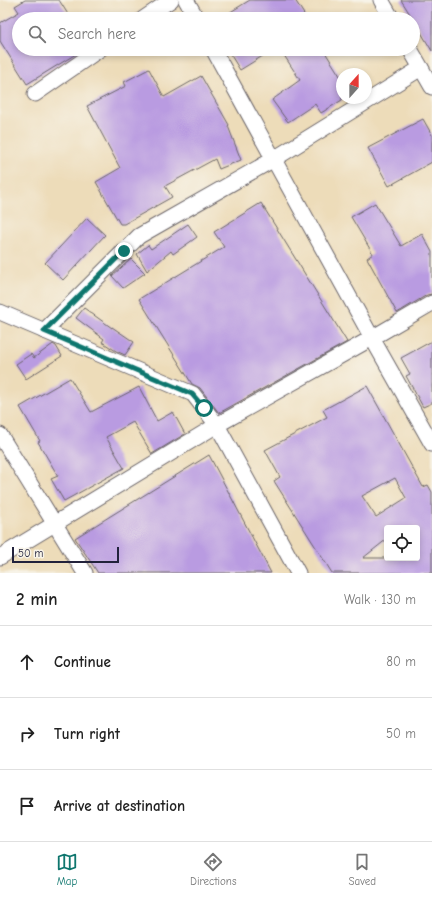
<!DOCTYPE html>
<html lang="en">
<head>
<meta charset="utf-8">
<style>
  :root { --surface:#fff; --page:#f2f2f2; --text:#222; --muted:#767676; --line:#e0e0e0; --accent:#0f766e }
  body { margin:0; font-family:"Comic Neue",sans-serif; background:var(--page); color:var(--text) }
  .controls { position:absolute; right:12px; bottom:12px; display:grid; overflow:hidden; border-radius:4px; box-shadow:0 2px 6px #0003 }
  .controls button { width:36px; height:36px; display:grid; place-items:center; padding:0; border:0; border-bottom:1px solid var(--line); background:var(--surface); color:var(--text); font:20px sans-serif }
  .compass { position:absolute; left:336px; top:68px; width:36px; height:36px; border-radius:50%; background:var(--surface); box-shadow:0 2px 6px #0003; rotate:21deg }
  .scale { position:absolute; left:12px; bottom:10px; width:107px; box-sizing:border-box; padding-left:4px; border:2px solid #22223b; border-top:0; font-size:11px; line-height:14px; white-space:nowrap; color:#22223b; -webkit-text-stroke:3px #f7f3e8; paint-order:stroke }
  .stop { position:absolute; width:12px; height:12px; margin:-9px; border:3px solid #0f766e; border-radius:50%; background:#fff }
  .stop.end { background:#0f766e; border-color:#fff; box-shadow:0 1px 4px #0008 }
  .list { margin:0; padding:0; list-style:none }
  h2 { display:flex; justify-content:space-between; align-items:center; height:52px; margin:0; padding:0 16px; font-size:17px }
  h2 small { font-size:13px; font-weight:400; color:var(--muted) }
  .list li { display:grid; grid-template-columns:26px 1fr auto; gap:12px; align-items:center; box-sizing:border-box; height:72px; padding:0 16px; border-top:1px solid var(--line) }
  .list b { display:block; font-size:15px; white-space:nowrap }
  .list em { font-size:13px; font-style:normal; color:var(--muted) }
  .icon { flex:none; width:22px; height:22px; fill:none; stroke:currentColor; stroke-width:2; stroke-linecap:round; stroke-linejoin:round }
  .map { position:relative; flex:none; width:432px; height:573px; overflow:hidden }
  .search { position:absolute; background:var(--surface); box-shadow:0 2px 6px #0003; left:12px; right:12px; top:12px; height:44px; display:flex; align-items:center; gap:10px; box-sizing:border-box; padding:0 14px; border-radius:22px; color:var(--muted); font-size:15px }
  .sheet { height:268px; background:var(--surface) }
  nav { display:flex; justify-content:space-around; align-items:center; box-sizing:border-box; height:56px; border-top:1px solid var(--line); background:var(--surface); font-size:11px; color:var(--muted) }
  nav a { display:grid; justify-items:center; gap:2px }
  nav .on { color:var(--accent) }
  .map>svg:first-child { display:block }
  .building { fill:#b99be1; fill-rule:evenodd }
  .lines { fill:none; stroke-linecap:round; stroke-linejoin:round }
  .minor-casing { stroke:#696367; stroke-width:17 }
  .minor { stroke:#fff; stroke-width:15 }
  .route { stroke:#0f766e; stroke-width:5 }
</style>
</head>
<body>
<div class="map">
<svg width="432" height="573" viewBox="0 0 432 573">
  <rect width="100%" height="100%" fill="#f7f3e8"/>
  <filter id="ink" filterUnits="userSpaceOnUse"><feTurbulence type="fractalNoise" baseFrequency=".025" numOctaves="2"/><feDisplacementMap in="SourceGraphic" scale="8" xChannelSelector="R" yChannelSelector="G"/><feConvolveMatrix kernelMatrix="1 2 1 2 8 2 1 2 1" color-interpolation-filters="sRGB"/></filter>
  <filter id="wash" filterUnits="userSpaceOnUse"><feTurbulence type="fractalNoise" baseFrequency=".012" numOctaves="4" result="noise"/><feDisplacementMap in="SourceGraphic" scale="16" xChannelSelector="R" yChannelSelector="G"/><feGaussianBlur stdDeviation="0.9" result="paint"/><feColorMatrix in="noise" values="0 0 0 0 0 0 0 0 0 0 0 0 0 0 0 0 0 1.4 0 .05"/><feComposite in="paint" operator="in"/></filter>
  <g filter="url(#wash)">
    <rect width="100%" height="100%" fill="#eddcb9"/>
    <g id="blocks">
      <g class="building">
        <path d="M25 0H59L71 19H19V49H84L27 84 0 41V23L19 12 15 6Z"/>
        <path d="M250 0H295L307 19H219Z"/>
        <path d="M401 0H432V51L413 19Z"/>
        <path d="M227 49H274L240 70Z"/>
        <path d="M280 49H323L342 79V100L321 113 315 104 288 122 272 100 300 80Z"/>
        <path d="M149 69 164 97 201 76 229 125 228 126 241 160 219 169 215 159 165 186 172 197 124 224H120L96 182 120 168 87 106 126 86 124 82Z"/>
        <path d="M423 119 432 135V162L389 186 368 148Z"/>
        <path d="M261 203 347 342 219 413 200 388 192 384 139 299 224 247 214 232Z"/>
        <path d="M375 203 401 246 422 234 432 252V294L427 295 397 313 367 258 373 254 351 217Z"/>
        <path d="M87 218 105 235 63 280 45 263Z"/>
        <path d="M188 224 197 237 173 254 171 251 147 271 137 254 148 245 151 249Z"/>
        <path d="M131 259 145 273 123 288 112 276Z"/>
        <path d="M84 308 112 328V327L134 342 125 355 116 351 102 342 104 339 76 318Z"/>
        <path d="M432 341V403L423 407 406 376 410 374 401 358Z"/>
        <path d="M53 344 56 346 62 356 26 379 16 364 31 354 34 358Z"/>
        <path d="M70 378 91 412 139 387 157 421 173 412 185 434 152 454 133 422 106 437 124 468 64 501 51 479 58 476 38 442 40 441 20 407Z"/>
        <path d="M367 386 423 487 428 485 432 492V573H332L274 481 280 477 265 450 327 417 323 410ZM395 478 406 498 376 517 362 496ZM387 528H417V558H363L387 539Z"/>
        <path d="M209 455 271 573H98L75 538Z"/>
      </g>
    </g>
  </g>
  <g filter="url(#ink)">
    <use href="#blocks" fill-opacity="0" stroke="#696367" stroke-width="1"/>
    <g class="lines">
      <defs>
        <g id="minor">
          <path d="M186 0 197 19"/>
          <path d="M381 0 392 19"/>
          <path d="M143 19 171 0"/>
          <path d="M213 49 372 338 432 444"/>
          <path d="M410 49 432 87"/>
          <path d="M35 94 100 49"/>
          <path d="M0 312 193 394 217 425 298 573"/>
          <path d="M44 331 139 236 274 159 421 68"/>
          <path d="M0 435 85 573"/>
          <path d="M0 557 217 425 372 338 432 303"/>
        </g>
      </defs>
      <use href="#minor" class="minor-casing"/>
      <use href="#minor" class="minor"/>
    </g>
  </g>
  <g class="lines" filter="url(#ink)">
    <path class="route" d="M124 251 44 331 192 394 204 408"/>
  </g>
</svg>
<div class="controls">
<button><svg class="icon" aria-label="locate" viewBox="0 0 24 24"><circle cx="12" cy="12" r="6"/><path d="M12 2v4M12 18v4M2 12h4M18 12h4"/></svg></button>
</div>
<svg class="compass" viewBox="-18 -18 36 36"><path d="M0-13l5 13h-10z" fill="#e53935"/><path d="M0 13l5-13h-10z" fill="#767676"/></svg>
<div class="scale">50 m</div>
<div class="stop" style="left:204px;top:408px"></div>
<div class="stop end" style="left:124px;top:251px"></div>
<div class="search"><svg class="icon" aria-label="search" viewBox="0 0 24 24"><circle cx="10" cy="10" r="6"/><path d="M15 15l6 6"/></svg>Search here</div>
</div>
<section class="sheet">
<h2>2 min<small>Walk · 130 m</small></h2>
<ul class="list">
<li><svg class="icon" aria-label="ahead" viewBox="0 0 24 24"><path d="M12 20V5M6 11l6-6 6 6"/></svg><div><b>Continue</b></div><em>80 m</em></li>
<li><svg class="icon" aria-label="right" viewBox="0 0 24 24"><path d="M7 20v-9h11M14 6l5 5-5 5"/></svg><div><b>Turn right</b></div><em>50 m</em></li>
<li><svg class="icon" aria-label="arrive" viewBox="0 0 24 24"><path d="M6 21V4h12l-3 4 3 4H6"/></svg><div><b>Arrive at destination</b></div></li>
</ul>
</section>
<nav>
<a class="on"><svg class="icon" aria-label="map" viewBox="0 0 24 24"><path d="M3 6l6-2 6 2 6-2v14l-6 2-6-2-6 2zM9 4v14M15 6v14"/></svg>Map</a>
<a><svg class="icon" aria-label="directions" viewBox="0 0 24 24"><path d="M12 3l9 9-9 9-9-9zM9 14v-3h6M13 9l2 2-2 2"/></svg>Directions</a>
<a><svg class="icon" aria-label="saved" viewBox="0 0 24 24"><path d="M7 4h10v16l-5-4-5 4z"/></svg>Saved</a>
</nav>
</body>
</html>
